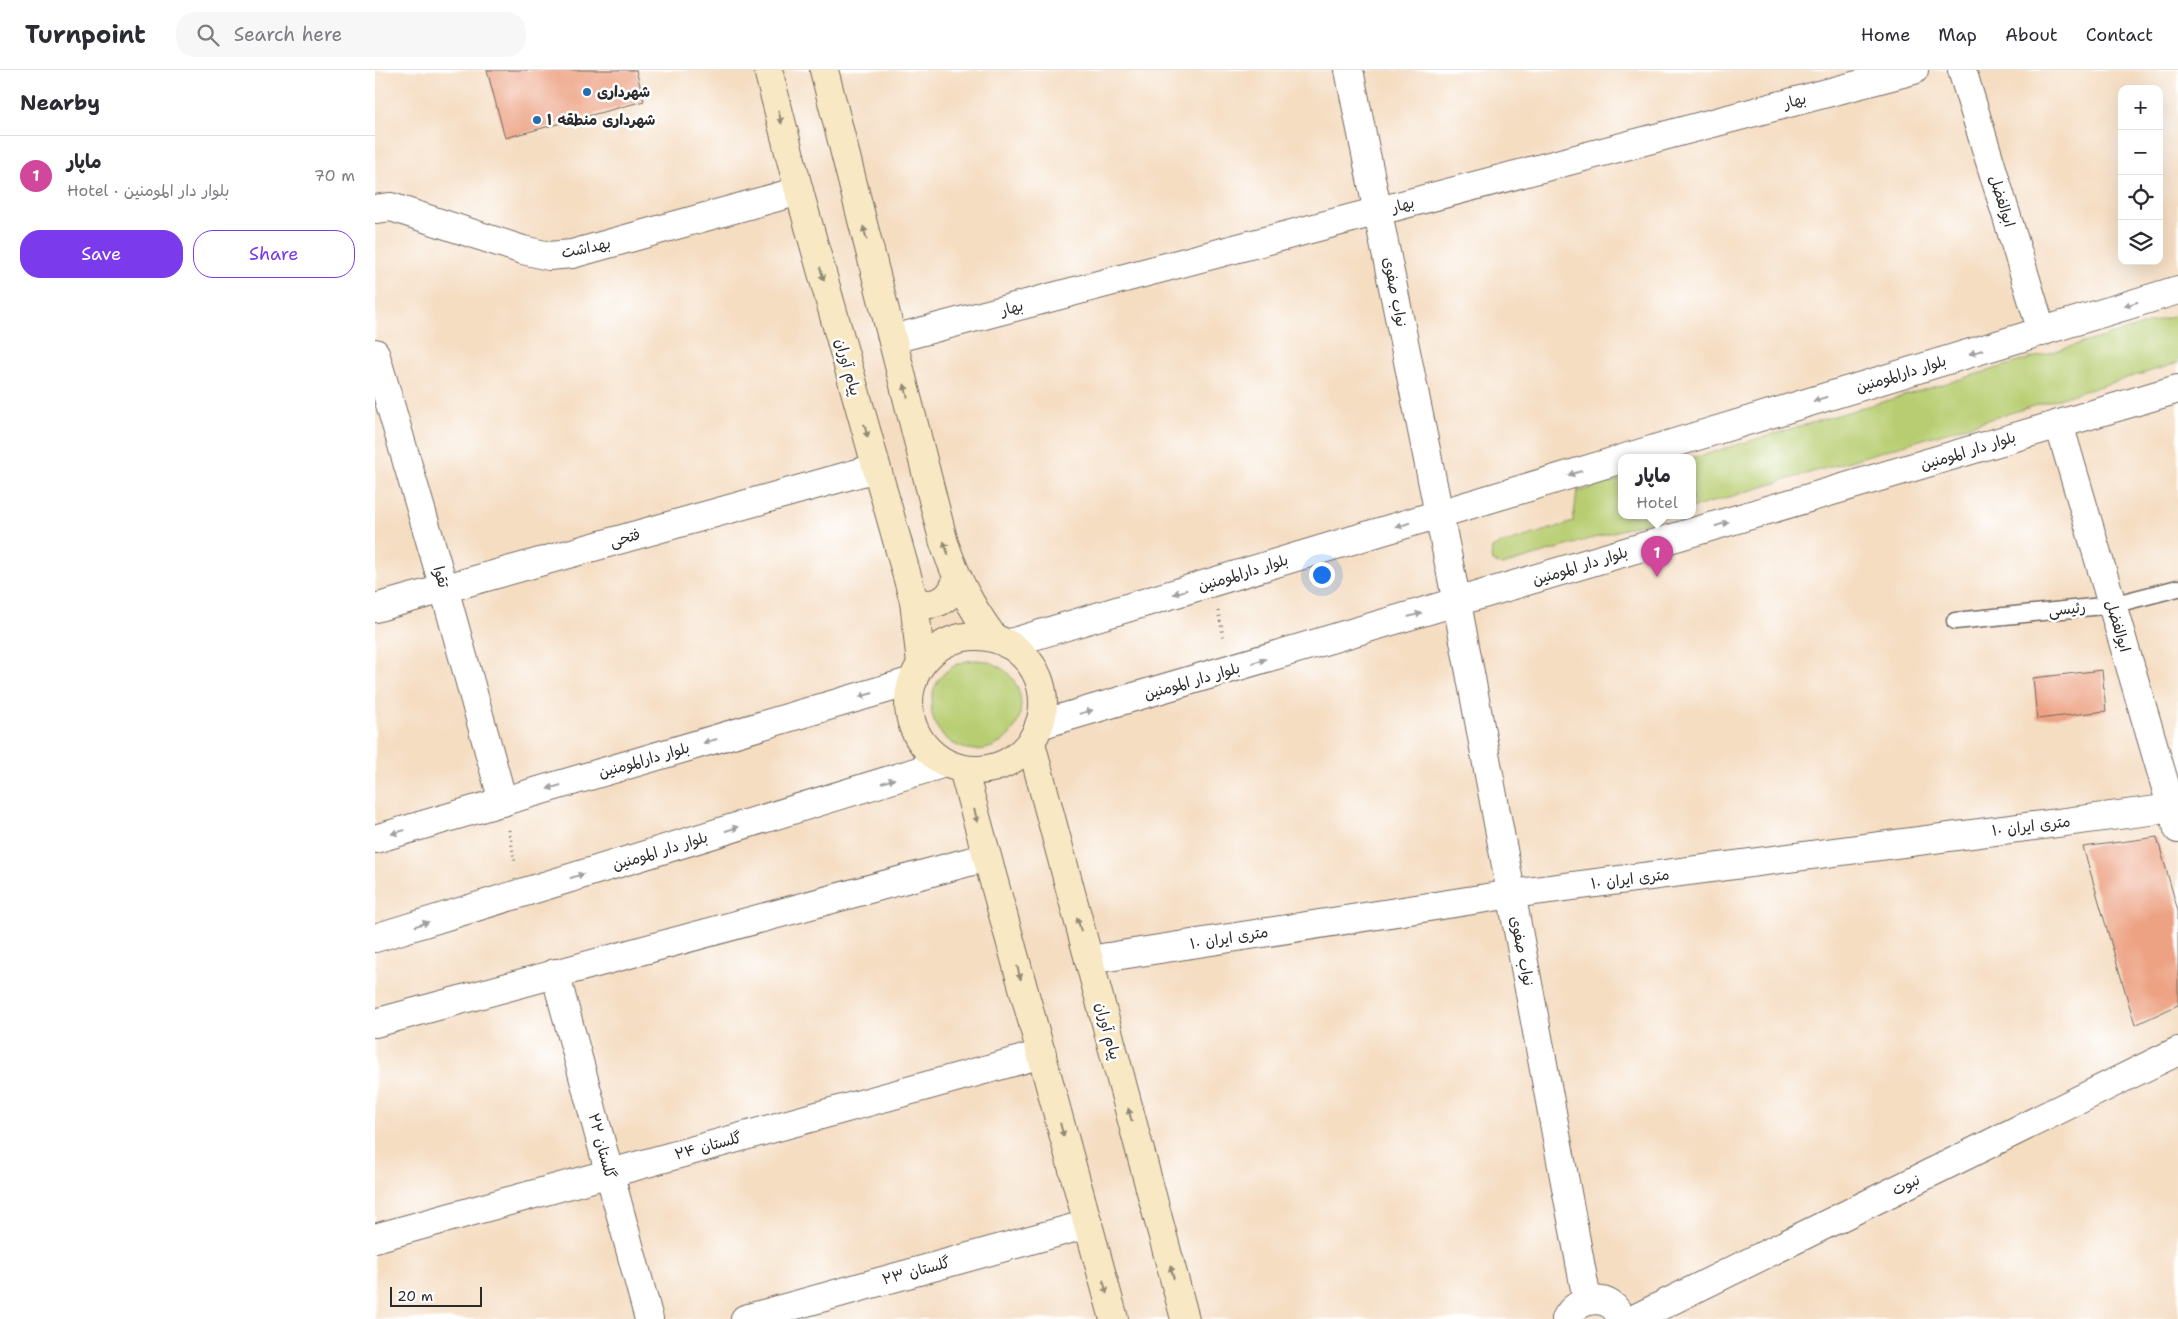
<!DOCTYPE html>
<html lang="en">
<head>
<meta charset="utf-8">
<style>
  :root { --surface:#fff; --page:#f7f7f7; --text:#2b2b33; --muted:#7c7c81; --line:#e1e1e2; --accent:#7c3aed }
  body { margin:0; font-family:"Shantell Sans","Playpen Sans Arabic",sans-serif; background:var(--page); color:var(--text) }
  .controls { position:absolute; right:15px; top:15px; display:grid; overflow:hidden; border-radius:10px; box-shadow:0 5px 20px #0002 }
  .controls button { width:45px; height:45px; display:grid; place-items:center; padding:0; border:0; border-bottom:1px solid var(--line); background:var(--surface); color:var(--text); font:25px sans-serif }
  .scale { position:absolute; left:15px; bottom:12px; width:92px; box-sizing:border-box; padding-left:5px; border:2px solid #2b2b2b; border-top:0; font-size:14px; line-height:18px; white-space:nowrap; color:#2b2b2b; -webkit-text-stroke:4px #fff; paint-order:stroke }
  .you { position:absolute; left:946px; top:504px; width:18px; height:18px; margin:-12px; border:4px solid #fff; border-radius:50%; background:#1a73e8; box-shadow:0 0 0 8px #1a73e833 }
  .badge { display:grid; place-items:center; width:32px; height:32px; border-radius:50%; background:var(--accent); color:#fff; font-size:16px; font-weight:700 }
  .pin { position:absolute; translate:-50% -41px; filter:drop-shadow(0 1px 2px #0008) }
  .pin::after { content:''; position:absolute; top:26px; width:18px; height:15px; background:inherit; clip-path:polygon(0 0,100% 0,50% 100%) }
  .popup { position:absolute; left:1243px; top:384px; width:78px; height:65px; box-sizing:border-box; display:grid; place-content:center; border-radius:10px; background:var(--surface); filter:drop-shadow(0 1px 4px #0005); font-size:16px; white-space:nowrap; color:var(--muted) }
  .popup b { font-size:19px; color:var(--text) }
  .popup::after { content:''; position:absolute; left:50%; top:100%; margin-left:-10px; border:10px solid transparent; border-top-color:var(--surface) }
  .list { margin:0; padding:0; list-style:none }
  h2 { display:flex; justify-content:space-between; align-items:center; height:65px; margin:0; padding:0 20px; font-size:21px }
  h2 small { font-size:16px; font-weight:400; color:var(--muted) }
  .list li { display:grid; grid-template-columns:32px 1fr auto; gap:15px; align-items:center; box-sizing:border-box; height:80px; padding:0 20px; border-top:1px solid var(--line) }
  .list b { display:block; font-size:19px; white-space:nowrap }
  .list p { margin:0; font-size:16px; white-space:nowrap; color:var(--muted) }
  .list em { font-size:16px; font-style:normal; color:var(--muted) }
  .actions { display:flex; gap:10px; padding:15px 20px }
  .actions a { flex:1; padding:11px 0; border:1px solid var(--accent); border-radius:20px; text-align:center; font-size:18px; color:var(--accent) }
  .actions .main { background:var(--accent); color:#fff }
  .icon { flex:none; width:28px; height:28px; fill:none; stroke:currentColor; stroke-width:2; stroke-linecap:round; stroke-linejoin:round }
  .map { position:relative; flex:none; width:1803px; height:1249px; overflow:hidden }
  header { display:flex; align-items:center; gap:30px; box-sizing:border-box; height:70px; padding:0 25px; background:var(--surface); border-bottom:1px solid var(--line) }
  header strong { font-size:24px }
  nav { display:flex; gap:28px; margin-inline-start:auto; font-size:18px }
  .search { width:350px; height:45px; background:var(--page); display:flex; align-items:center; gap:12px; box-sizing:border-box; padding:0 18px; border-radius:20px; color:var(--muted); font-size:19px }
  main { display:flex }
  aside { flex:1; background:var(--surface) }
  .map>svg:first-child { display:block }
  .green { fill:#b8cd71; stroke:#727c4e }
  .building { fill:#eda283 }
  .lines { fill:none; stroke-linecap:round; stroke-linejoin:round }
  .service-casing { stroke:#726960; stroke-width:19 }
  .minor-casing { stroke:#726960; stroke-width:30 }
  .tertiary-casing { stroke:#726960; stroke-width:30 }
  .secondary-casing { stroke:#726960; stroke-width:30 }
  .path { stroke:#726960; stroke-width:3; stroke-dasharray:1 4; stroke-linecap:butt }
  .service { stroke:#fff; stroke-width:16 }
  .minor { stroke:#fff; stroke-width:28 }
  .tertiary { stroke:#fff; stroke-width:28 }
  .secondary { stroke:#f8e8c3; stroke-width:28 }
  .oneway { fill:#928a77 }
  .oneway2 { fill:#a0a0a0 }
  .poi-dot { fill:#1f6fb2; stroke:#fff; stroke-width:2 }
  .labels { text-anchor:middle; stroke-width:5; stroke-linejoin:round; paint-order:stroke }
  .poi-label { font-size:15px; font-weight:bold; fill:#2b2b2b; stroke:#fff; text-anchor:start }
  .street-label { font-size:15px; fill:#2b2b2b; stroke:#fff }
</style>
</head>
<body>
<header>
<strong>Turnpoint</strong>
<div class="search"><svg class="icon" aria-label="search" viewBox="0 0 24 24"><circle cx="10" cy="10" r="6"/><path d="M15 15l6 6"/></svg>Search here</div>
<nav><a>Home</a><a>Map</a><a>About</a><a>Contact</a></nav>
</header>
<main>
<aside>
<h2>Nearby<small></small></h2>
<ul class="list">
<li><span class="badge" style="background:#d1479c">1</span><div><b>ماپار</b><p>Hotel · بلوار دار المومنین</p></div><em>70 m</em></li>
</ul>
<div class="actions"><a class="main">Save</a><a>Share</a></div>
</aside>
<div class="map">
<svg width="1803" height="1249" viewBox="0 0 1803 1249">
  <rect width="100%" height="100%" fill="#fff"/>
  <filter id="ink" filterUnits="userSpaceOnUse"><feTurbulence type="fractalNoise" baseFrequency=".02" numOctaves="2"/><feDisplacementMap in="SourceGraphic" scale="10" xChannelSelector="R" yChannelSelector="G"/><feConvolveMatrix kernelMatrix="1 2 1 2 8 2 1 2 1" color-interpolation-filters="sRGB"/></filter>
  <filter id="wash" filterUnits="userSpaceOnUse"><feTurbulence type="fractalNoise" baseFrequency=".0096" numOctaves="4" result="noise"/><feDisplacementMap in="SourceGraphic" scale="20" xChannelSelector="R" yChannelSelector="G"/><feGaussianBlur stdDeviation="1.12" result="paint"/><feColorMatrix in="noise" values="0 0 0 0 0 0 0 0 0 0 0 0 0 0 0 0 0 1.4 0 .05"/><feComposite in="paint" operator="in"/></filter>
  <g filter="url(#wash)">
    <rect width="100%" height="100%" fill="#f5ddc2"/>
    <g class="green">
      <path d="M1803 245V293L1317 438V388Z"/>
      <path d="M1247 409V446H1292L1128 495 1122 494 1116 489 1117 478 1123 475 1198 452 1202 422Z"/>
      <circle cx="601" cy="635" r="45"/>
    </g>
    <g id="blocks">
      <g class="building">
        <path d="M112 0H261L269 31 130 68Z"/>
        <path d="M1727 600 1731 641 1662 649 1658 608Z"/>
        <path d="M1782 767 1803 841V935L1760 955 1708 777Z"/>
      </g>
    </g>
  </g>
  <g filter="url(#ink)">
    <use href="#blocks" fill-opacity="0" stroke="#726960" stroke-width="1"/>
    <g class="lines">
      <defs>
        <path id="service" d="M1580 551 1737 535 1803 518"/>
        <g id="minor">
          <path d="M974 0 1082 533 1212 1230"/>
          <path d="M1587 0 1667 262"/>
          <path d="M0 139 16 137 148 180 174 186 197 184 424 121"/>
          <path d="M518 269 1539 0"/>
          <path d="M0 283 69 518 128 732"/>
          <path d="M1684 354 1803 759"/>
          <path d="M0 538 501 398"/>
          <path d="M714 890 1137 824 1797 738"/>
          <path d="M180 903 274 1249"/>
          <path d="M0 953 612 787"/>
          <path d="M0 1168 667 984"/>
          <path d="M370 1249 713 1154"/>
          <path d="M1191 1249C1201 1227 1237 1221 1246 1249"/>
          <path d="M1259 1249 1803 981"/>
        </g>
        <g id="tertiary">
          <path d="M1250 388 1803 220"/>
          <path d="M632 574 1247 389"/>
          <path d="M664 655 1803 319"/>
          <path d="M0 769 538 611"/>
          <path d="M0 868 570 693"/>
        </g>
        <g id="secondary">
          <path d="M393 0 424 121 539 531 546 594"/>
          <path d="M449 0 569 473C583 512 594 534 618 567"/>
          <path d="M539 531C560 539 576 530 582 509"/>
          <circle cx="601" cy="633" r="67"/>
          <path d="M656 673 810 1249"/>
          <path d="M588 699 739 1249"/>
        </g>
      </defs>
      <use href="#service" class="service-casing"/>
      <use href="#minor" class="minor-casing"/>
      <use href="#tertiary" class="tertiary-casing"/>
      <use href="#secondary" class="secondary-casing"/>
      <g class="path">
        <path d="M843 541 849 569"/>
        <path d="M134 760 140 793"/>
      </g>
      <use href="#service" class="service"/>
      <use href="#minor" class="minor"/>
      <use href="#tertiary" class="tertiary"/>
      <use href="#secondary" class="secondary"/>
    </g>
    <defs><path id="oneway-solid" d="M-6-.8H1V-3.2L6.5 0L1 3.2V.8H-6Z" transform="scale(1.25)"/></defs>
    <g class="oneway">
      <use href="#oneway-solid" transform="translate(405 47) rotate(76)"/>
      <use href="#oneway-solid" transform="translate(490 163) rotate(-105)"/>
      <use href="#oneway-solid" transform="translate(447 204) rotate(74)"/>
      <use href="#oneway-solid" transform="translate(531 321) rotate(-104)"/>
      <use href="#oneway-solid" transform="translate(491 361) rotate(74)"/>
      <use href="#oneway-solid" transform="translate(571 478) rotate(-109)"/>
      <use href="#oneway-solid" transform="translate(601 746) rotate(75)"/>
      <use href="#oneway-solid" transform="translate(704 854) rotate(-105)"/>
      <use href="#oneway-solid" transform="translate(644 903) rotate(75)"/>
      <use href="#oneway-solid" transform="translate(755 1045) rotate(-105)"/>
      <use href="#oneway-solid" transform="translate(687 1060) rotate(75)"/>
      <use href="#oneway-solid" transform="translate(797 1202) rotate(-105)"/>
      <use href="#oneway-solid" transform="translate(730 1217) rotate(75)"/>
    </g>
    <g class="oneway2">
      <use href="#oneway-solid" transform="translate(1756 234) rotate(163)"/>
      <use href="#oneway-solid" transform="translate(1601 282) rotate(163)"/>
      <use href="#oneway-solid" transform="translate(1445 329) rotate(163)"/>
      <use href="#oneway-solid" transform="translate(1200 403) rotate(163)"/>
      <use href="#oneway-solid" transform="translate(1347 454) rotate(-17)"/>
      <use href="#oneway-solid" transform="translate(1028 455) rotate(163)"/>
      <use href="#oneway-solid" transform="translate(805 522) rotate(163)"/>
      <use href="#oneway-solid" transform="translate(1040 545) rotate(-16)"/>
      <use href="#oneway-solid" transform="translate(884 591) rotate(-16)"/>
      <use href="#oneway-solid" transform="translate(491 625) rotate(164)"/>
      <use href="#oneway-solid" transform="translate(711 642) rotate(-16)"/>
      <use href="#oneway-solid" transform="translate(335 671) rotate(164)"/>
      <use href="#oneway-solid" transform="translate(513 711) rotate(-17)"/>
      <use href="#oneway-solid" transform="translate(179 717) rotate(164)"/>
      <use href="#oneway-solid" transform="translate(357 759) rotate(-17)"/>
      <use href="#oneway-solid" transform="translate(23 762) rotate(164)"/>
      <use href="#oneway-solid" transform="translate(202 806) rotate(-17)"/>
      <use href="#oneway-solid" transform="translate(47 854) rotate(-17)"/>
    </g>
  </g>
  <g class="poi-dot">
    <circle cx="212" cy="22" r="5"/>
    <circle cx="162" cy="50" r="5"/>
  </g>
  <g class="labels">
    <g class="poi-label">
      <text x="222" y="27">شهرداری</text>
      <text x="172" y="55">شهرداری منطقه ۱</text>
    </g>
    <g class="street-label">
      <text transform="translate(1420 31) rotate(-15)" y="5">بهار</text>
      <text transform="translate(1627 131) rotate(73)" y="5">ابوالفضل</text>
      <text transform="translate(1028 135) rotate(-15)" y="5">بهار</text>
      <text transform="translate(211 178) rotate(-12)" y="5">بهداشت</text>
      <text transform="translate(1020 222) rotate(79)" y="5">نواب صفوی</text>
      <text transform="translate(637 238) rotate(-15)" y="5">بهار</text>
      <text transform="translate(473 297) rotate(74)" y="5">پیام آوران</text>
      <text transform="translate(1526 304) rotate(-17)" y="5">بلوار دارالمومنین</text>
      <text transform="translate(1593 381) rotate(-17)" y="5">بلوار دار المومنین</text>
      <text transform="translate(250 468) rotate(-16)" y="5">فتحی</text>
      <text transform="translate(1205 496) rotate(-17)" y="5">بلوار دار المومنین</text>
      <text transform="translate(868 503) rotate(-17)" y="5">بلوار دارالمومنین</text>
      <text transform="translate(66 507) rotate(74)" y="5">تقوا</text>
      <text transform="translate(1692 539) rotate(-6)" y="5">رئیسی</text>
      <text transform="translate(1743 556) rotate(74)" y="5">ابوالفضل</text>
      <text transform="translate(817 611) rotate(-16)" y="5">بلوار دار المومنین</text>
      <text transform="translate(269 690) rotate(-16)" y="5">بلوار دارالمومنین</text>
      <text transform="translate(1656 756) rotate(-7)" y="5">۱۰ متری ایران</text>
      <text transform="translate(285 781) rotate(-17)" y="5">بلوار دار المومنین</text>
      <text transform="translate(1255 809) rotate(-7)" y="5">۱۰ متری ایران</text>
      <text transform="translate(854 868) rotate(-9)" y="5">۱۰ متری ایران</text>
      <text transform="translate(1147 881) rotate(79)" y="5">نواب صفوی</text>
      <text transform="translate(733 961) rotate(75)" y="5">پیام آوران</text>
      <text transform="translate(227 1076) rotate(75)" y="5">گلستان ۲۲</text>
      <text transform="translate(333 1076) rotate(-15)" y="5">گلستان ۲۴</text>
      <text transform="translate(1531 1115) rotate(-26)" y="5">نبوت</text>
      <text transform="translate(541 1201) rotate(-15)" y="5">گلستان ۲۳</text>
    </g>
  </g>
</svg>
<div class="controls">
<button>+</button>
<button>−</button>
<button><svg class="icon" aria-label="locate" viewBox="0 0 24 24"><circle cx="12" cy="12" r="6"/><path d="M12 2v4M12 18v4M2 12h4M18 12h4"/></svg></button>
<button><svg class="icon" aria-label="layers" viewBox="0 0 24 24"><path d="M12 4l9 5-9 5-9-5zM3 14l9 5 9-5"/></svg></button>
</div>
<div class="scale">20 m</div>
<div class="you"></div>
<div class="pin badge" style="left:1282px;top:507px;background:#d1479c">1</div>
<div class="popup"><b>ماپار</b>Hotel</div>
</div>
</main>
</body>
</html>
